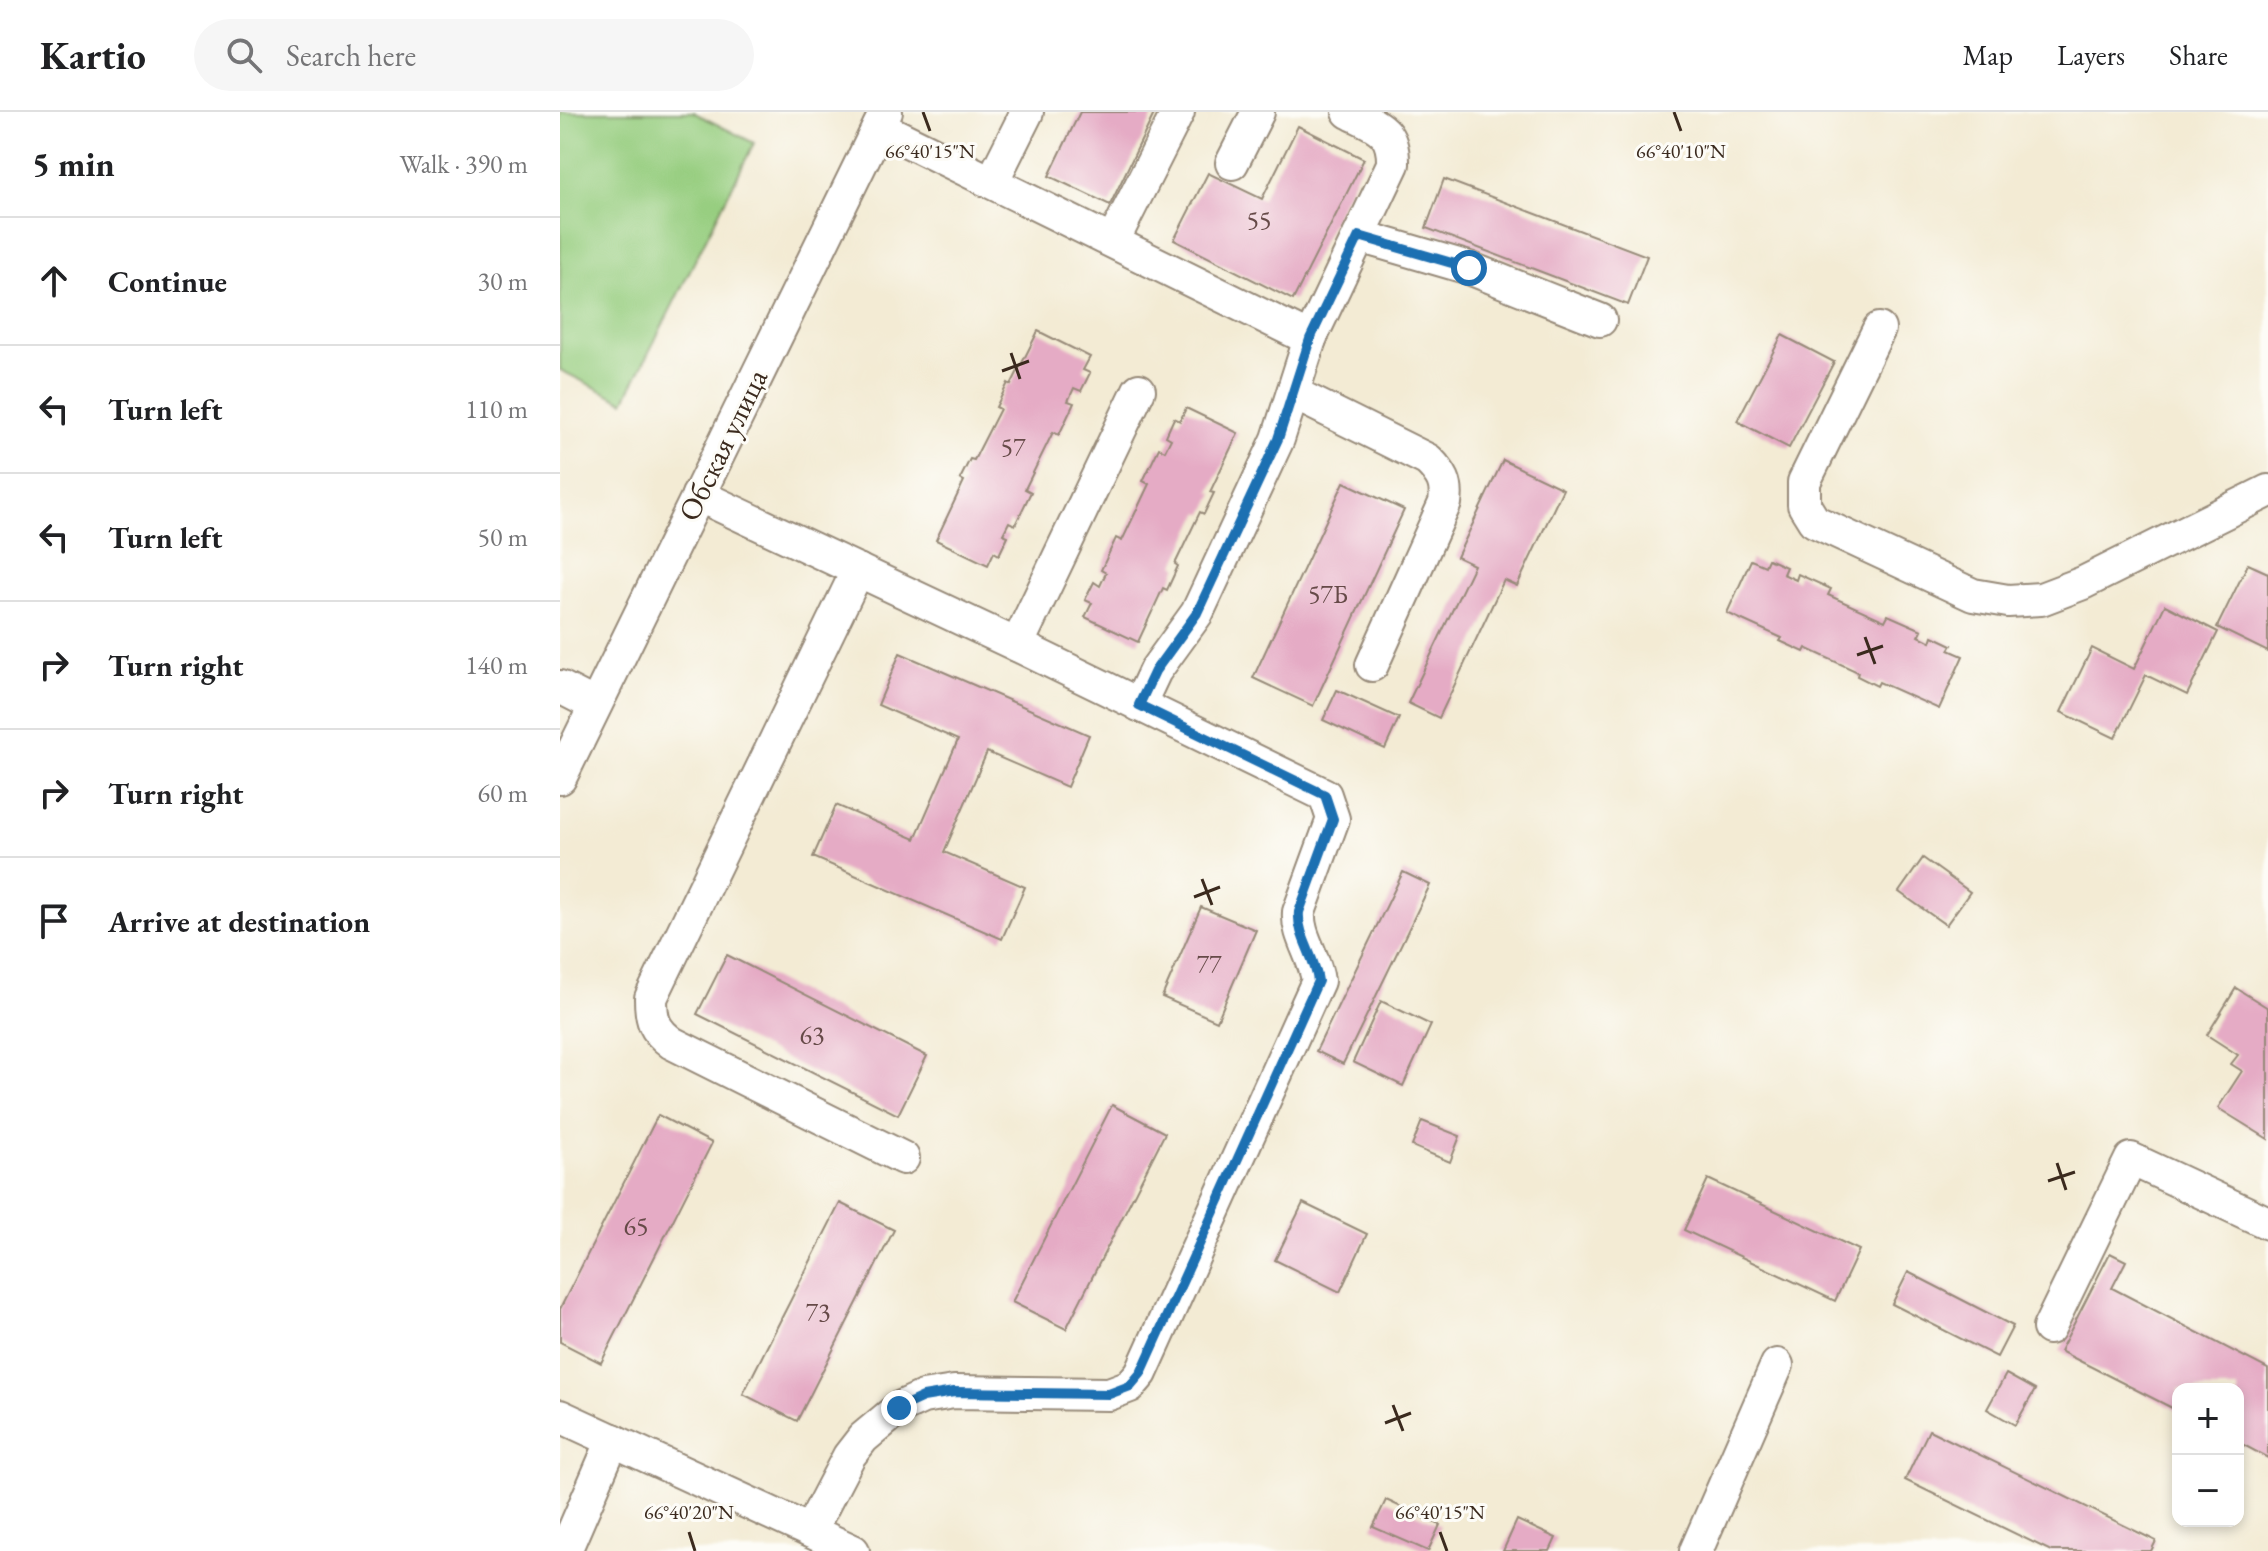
<!DOCTYPE html>
<html lang="en">
<head>
<meta charset="utf-8">
<style>
  :root { --surface:#fff; --page:#f6f6f6; --text:#202124; --muted:#757577; --line:#e0e0e0 }
  body { margin:0; font-family:"EB Garamond",serif; background:var(--page); color:var(--text) }
  .controls { position:absolute; right:24px; bottom:24px; display:grid; overflow:hidden; border-radius:16px; box-shadow:0 4px 12px #0003 }
  .controls button { width:72px; height:72px; display:grid; place-items:center; padding:0; border:0; border-bottom:2px solid var(--line); background:var(--surface); color:var(--text); font:40px sans-serif }
  .stop { position:absolute; width:24px; height:24px; margin:-18px; border:6px solid #1f6fb2; border-radius:50%; background:#fff }
  .stop.end { background:#1f6fb2; border-color:#fff; box-shadow:0 2px 8px #0008 }
  .list { margin:0; padding:0; list-style:none }
  h2 { display:flex; justify-content:space-between; align-items:center; height:104px; margin:0; padding:0 32px; font-size:34px }
  h2 small { font-size:26px; font-weight:400; color:var(--muted) }
  .list li { display:grid; grid-template-columns:52px 1fr auto; gap:24px; align-items:center; box-sizing:border-box; height:128px; padding:0 32px; border-top:2px solid var(--line) }
  .list b { display:block; font-size:30px; white-space:nowrap }
  .list em { font-size:26px; font-style:normal; color:var(--muted) }
  .icon { flex:none; width:44px; height:44px; fill:none; stroke:currentColor; stroke-width:2; stroke-linecap:round; stroke-linejoin:round }
  .map { position:relative; flex:none; width:1708px; height:1439px; overflow:hidden }
  header { display:flex; align-items:center; gap:48px; box-sizing:border-box; height:112px; padding:0 40px; background:var(--surface); border-bottom:2px solid var(--line) }
  header strong { font-size:38px }
  nav { display:flex; gap:44px; margin-inline-start:auto; font-size:28px }
  .search { width:560px; height:72px; background:var(--page); display:flex; align-items:center; gap:20px; box-sizing:border-box; padding:0 28px; border-radius:44px; color:var(--muted); font-size:30px }
  main { display:flex }
  aside { flex:1; background:var(--surface) }
  .map>svg:first-child { display:block }
  .green { fill:#97ce80; stroke:#697c4f; stroke-width:2 }
  .building { fill:#e5abc5 }
  .lines { fill:none; stroke-linecap:round; stroke-linejoin:round }
  .minor-casing { stroke:#978a79; stroke-width:36 }
  .minor { stroke:#fff; stroke-width:32 }
  .route { stroke:#1f6fb2; stroke-width:10 }
  .ticks { fill:none; stroke:#3b2a1e; stroke-width:3 }
  .labels { text-anchor:middle; stroke-width:6; stroke-linejoin:round; paint-order:stroke }
  .number-label { font-size:26px; fill:#664a48 }
  .street-label { font-size:30px; fill:#3b2a1e; stroke:#fdfcf7 }
  .ticks-label { font-size:20px; text-anchor:middle; fill:#3b2a1e; stroke:#fdfcf7; stroke-width:6; stroke-linejoin:round; paint-order:stroke }
</style>
</head>
<body>
<header>
<strong>Kartio</strong>
<div class="search"><svg class="icon" aria-label="search" viewBox="0 0 24 24"><circle cx="10" cy="10" r="6"/><path d="M15 15l6 6"/></svg>Search here</div>
<nav><a>Map</a><a>Layers</a><a>Share</a></nav>
</header>
<main>
<aside>
<h2>5 min<small>Walk · 390 m</small></h2>
<ul class="list">
<li><svg class="icon" aria-label="ahead" viewBox="0 0 24 24"><path d="M12 20V5M6 11l6-6 6 6"/></svg><div><b>Continue</b></div><em>30 m</em></li>
<li><svg class="icon" aria-label="left" viewBox="0 0 24 24"><path d="M17 20v-9H6M10 6l-5 5 5 5"/></svg><div><b>Turn left</b></div><em>110 m</em></li>
<li><svg class="icon" aria-label="left" viewBox="0 0 24 24"><path d="M17 20v-9H6M10 6l-5 5 5 5"/></svg><div><b>Turn left</b></div><em>50 m</em></li>
<li><svg class="icon" aria-label="right" viewBox="0 0 24 24"><path d="M7 20v-9h11M14 6l5 5-5 5"/></svg><div><b>Turn right</b></div><em>140 m</em></li>
<li><svg class="icon" aria-label="right" viewBox="0 0 24 24"><path d="M7 20v-9h11M14 6l5 5-5 5"/></svg><div><b>Turn right</b></div><em>60 m</em></li>
<li><svg class="icon" aria-label="arrive" viewBox="0 0 24 24"><path d="M6 21V4h12l-3 4 3 4H6"/></svg><div><b>Arrive at destination</b></div></li>
</ul>
</aside>
<div class="map">
<svg width="1708" height="1439" viewBox="0 0 1708 1439">
  <rect width="100%" height="100%" fill="#fdfcf7"/>
  <filter id="ink" filterUnits="userSpaceOnUse"><feTurbulence type="fractalNoise" baseFrequency=".0125" numOctaves="2"/><feDisplacementMap in="SourceGraphic" scale="16" xChannelSelector="R" yChannelSelector="G"/><feConvolveMatrix kernelMatrix="1 2 1 2 8 2 1 2 1" color-interpolation-filters="sRGB"/></filter>
  <filter id="wash" filterUnits="userSpaceOnUse"><feTurbulence type="fractalNoise" baseFrequency=".006" numOctaves="4" result="noise"/><feDisplacementMap in="SourceGraphic" scale="32" xChannelSelector="R" yChannelSelector="G"/><feGaussianBlur stdDeviation="1.8" result="paint"/><feColorMatrix in="noise" values="0 0 0 0 0 0 0 0 0 0 0 0 0 0 0 0 0 1.4 0 .05"/><feComposite in="paint" operator="in"/></filter>
  <g filter="url(#wash)">
    <rect width="100%" height="100%" fill="#f3ebd4"/>
    <path class="green" d="M0 0H133L194 31 64 290 0 258Z"/>
    <g id="blocks">
      <g class="building">
        <path d="M520 0H595L550 93 489 64Z"/>
        <path d="M738 14 804 47 733 188 614 128 648 61 702 87Z"/>
        <path d="M884 67 1087 144 1068 193 866 116Z"/>
        <path d="M478 219 530 245 523 258 530 261 521 279 514 276 508 289 514 291 499 323 493 320 465 377 471 380 455 413 449 410 443 422 448 424 439 443 434 440 428 453 376 428 404 369 400 367 410 347 414 348 440 297 436 295 448 271 451 273Z"/>
        <path d="M1222 223 1274 250 1229 336 1177 309Z"/>
        <path d="M626 296 678 321 650 380 654 381 644 402 640 400 615 452 618 454 607 478 603 476 578 530 525 505 532 491 525 488 534 470 540 474 546 461 541 458 556 426 562 429 589 372 583 369 599 336 605 339 611 327 606 324 614 306 620 309Z"/>
        <path d="M943 348 1003 377 957 474 944 468 879 606 848 591 914 453 897 445Z"/>
        <path d="M784 370 844 398 753 594 693 566Z"/>
        <path d="M1208 447 1226 455 1223 462 1236 468 1238 462 1271 477 1268 483 1325 509 1328 503 1362 518 1359 524 1371 530 1373 524 1392 533 1389 538 1403 544 1379 597 1319 570 1317 574 1297 564 1298 560 1246 536 1244 540 1220 529 1222 526 1167 501 1191 448 1205 454Z"/>
        <path d="M1688 452 1708 461V540L1657 515Z"/>
        <path d="M1605 493 1658 520 1627 583 1586 563 1555 626 1501 600 1532 536 1574 557Z"/>
        <path d="M340 541 529 623 507 675 427 640 384 740 465 775 442 827 253 745 276 693 355 727 398 628 318 593Z"/>
        <path d="M777 578 839 606 825 637 763 608Z"/>
        <path d="M1363 746 1410 780 1386 813 1339 780Z"/>
        <path d="M843 760 870 773 783 952 756 939Z"/>
        <path d="M641 795 696 818 657 909 602 885Z"/>
        <path d="M167 843 367 944 338 1003 137 902Z"/>
        <path d="M1676 876 1708 896V1027L1658 996 1682 959 1671 952 1678 943 1647 923Z"/>
        <path d="M821 889 871 913 843 974 793 950Z"/>
        <path d="M552 993 605 1021 506 1217 452 1190Z"/>
        <path d="M98 1003 152 1031 41 1251 0 1230V1197Z"/>
        <path d="M862 1009 900 1024 890 1050 852 1034Z"/>
        <path d="M1148 1067 1299 1138 1275 1189 1124 1118Z"/>
        <path d="M280 1091 334 1118 237 1309 183 1282Z"/>
        <path d="M743 1091 807 1122 780 1180 715 1148Z"/>
        <path d="M1550 1141 1566 1149 1552 1176 1708 1257V1346L1678 1330V1277H1618V1299L1500 1239Z"/>
        <path d="M1348 1160 1453 1214 1437 1245 1332 1192Z"/>
        <path d="M1446 1262 1475 1278 1455 1313 1427 1297Z"/>
        <path d="M1369 1318 1596 1429 1591 1439H1491L1345 1368Z"/>
        <path d="M826 1388 880 1413 868 1439 813 1415Z"/>
        <path d="M957 1408 996 1426 990 1439H943Z"/>
      </g>
    </g>
  </g>
  <g filter="url(#ink)">
    <use href="#blocks" fill-opacity="0" stroke="#978a79" stroke-width="2"/>
    <g class="lines">
      <defs>
        <g id="minor">
          <path d="M319 15 750 227 833 52C834 17 816 14 789 0"/>
          <path d="M672 51 698 0"/>
          <path d="M432 70 467 0"/>
          <path d="M799 124 909 156 1040 208"/>
          <path d="M553 129 618 0"/>
          <path d="M1319 217 1244 370V393L1254 409 1413 483 1448 489 1481 487 1523 471 1708 379"/>
          <path d="M733 281 868 348C882 362 888 371 885 391L812 553"/>
          <path d="M138 383 457 533 765 683 773 707 739 800C737 824 755 844 758 869L581 1261 570 1274 549 1282 394 1280 363 1285 339 1296 303 1326 289 1344 250 1419"/>
          <path d="M298 458 91 886C91 908 94 918 112 931L343 1046"/>
          <path d="M457 533 579 278"/>
          <path d="M0 575 35 593"/>
          <path d="M579 593 595 559 637 501 718 327 750 227"/>
          <path d="M0 666 326 0"/>
          <path d="M1489 1216 1571 1047 1708 1111"/>
          <path d="M0 1304 293 1439"/>
          <path d="M5 1439 53 1328"/>
          <path d="M1136 1439 1217 1253"/>
        </g>
      </defs>
      <use href="#minor" class="minor-casing"/>
      <use href="#minor" class="minor"/>
    </g>
  </g>
  <g class="lines" filter="url(#ink)">
    <path class="route" d="M339 1296 363 1285 394 1280 549 1282 570 1274 581 1261 758 869C755 844 737 824 739 800L773 707 765 683 579 593 595 559 637 501 718 327 750 227 799 124 909 156"/>
  </g>
  <path class="ticks" d="M363 0 370 19M1114 0 1121 19M451 241 460 267M442 259 469 249M1305 525 1315 552M1297 543 1323 534M642 767 652 793M634 785 660 775M1497 1051 1506 1078M1488 1069 1515 1060M833 1293 843 1319M825 1311 851 1301M129 1420 135 1439M880 1420 887 1439"/>
  <g class="labels">
    <g class="number-label">
      <text x="699" y="117">55</text>
      <text x="453" y="344">57</text>
      <text x="768" y="491">57Б</text>
      <text x="649" y="861">77</text>
      <text x="252" y="932">63</text>
      <text x="76" y="1123">65</text>
      <text x="258" y="1209">73</text>
    </g>
    <g class="street-label">
      <text transform="translate(163 333) rotate(-64)" y="10">Обская улица</text>
    </g>
  </g>
  <g class="ticks-label">
    <text x="370" y="46">66°40'15"N</text>
    <text x="1121" y="46">66°40'10"N</text>
    <text x="129" y="1407">66°40'20"N</text>
    <text x="880" y="1407">66°40'15"N</text>
  </g>
</svg>
<div class="controls">
<button>+</button>
<button>−</button>
</div>
<div class="stop" style="left:909px;top:156px"></div>
<div class="stop end" style="left:339px;top:1296px"></div>
</div>
</main>
</body>
</html>
